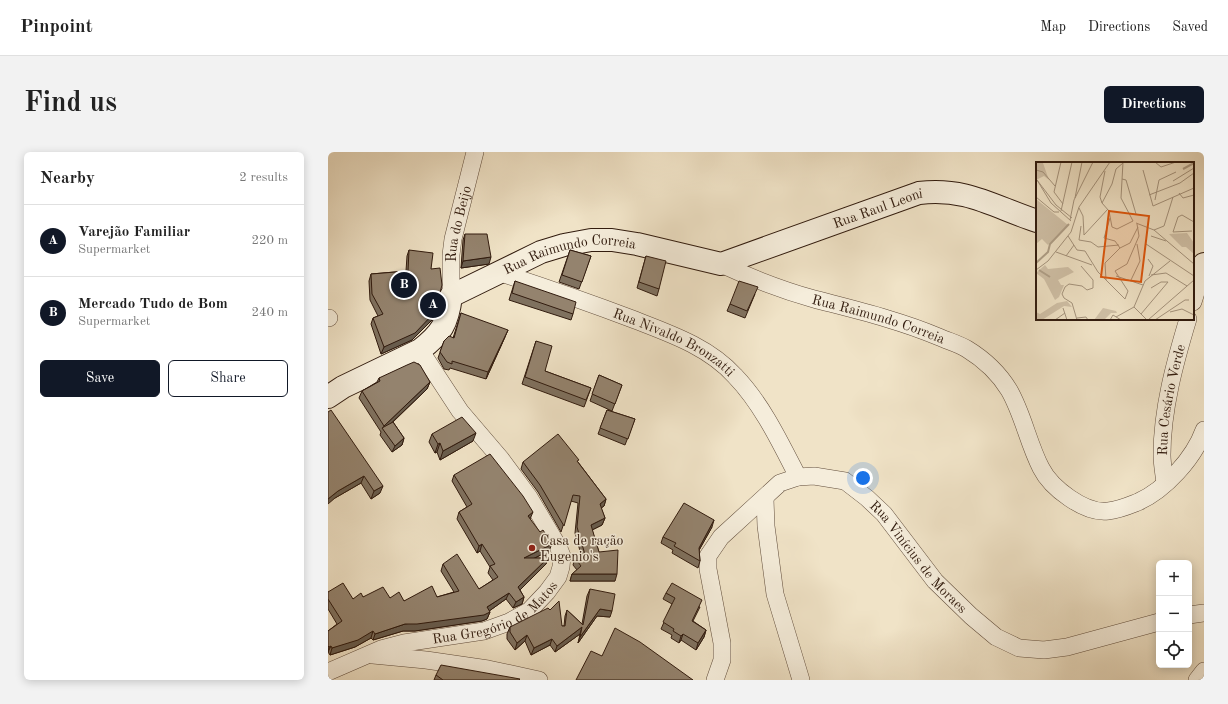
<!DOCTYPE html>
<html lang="en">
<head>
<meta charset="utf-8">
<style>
  :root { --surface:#fff; --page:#f2f2f2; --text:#222; --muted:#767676; --line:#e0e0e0; --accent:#111827 }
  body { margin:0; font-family:"Old Standard TT",serif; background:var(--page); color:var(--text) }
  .controls { position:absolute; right:12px; bottom:12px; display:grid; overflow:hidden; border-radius:6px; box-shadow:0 2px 10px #0003 }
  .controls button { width:36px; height:36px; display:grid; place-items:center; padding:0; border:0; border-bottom:1px solid var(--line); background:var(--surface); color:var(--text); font:20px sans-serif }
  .you { position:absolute; left:535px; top:326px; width:14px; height:14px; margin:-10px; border:3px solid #fff; border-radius:50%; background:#1a73e8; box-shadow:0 0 0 6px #1a73e833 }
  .badge { display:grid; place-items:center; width:26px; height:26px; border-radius:50%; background:var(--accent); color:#fff; font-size:13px; font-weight:700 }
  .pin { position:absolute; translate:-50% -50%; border:2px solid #fff; box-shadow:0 1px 4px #0006 }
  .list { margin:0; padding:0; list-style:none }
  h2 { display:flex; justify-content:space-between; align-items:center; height:52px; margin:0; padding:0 16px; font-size:17px }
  h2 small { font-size:13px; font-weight:400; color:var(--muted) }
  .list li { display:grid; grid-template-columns:26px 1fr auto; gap:12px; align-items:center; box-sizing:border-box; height:72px; padding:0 16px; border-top:1px solid var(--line) }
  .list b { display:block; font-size:15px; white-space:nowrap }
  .list p { margin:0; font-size:13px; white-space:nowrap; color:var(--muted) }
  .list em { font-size:13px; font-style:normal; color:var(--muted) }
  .actions { display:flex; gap:8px; padding:12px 16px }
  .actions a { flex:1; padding:9px 0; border:1px solid var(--accent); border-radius:6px; text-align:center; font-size:14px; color:var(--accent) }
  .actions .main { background:var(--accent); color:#fff }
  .icon { flex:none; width:22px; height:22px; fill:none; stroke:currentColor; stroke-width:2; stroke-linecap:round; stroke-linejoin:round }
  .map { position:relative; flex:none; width:876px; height:528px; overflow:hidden; border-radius:6px }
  header { display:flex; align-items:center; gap:24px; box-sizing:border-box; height:56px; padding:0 20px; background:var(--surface); border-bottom:1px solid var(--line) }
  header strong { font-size:19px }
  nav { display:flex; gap:22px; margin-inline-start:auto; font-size:14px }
  .intro { display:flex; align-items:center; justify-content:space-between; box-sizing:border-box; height:96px; padding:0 24px }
  h1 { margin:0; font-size:28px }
  .button { padding:10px 18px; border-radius:6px; background:var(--accent); color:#fff; font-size:14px; font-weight:700 }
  main { display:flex; gap:24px; padding:0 24px }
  aside { flex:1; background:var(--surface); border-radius:6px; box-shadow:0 2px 10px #0003 }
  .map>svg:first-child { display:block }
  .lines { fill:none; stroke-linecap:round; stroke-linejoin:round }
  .street-casing { stroke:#614d3c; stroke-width:18 }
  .secondary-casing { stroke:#311b0e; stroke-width:24 }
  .street { stroke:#f5eddb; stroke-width:17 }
  .secondary { stroke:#f5eddb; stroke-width:22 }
  .wall { fill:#7f715f; stroke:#311b0e }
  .shaded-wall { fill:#685c4d; stroke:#311b0e }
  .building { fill:#94836e; stroke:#311b0e }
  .poi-dot { fill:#8f2418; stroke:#f5eddb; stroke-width:1.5 }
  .labels { text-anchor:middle; stroke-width:3; stroke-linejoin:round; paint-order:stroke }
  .street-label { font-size:14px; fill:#311b0e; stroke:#f5eddb }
  .poi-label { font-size:14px; fill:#311b0e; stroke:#f5eddb; text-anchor:start }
  .inset-river { fill:none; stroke:#af9f88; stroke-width:2 }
  .inset-road { fill:none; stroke:#a4937d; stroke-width:1 }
  .view { fill:#df560c; fill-opacity:0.15; stroke:#df560c; stroke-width:2 }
  .inset-edge { fill:none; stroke:#311b0e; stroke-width:2 }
</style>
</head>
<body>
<header>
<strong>Pinpoint</strong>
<nav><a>Map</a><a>Directions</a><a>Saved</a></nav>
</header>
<div class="intro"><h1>Find us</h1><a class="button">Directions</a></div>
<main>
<aside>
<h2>Nearby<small>2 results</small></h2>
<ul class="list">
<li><span class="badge">A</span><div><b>Varejão Familiar</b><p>Supermarket</p></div><em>220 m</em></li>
<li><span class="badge">B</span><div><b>Mercado Tudo de Bom</b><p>Supermarket</p></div><em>240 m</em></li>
</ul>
<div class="actions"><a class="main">Save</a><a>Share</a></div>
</aside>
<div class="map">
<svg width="876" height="528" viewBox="0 0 876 528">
  <rect width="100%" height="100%" fill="#f0e3c7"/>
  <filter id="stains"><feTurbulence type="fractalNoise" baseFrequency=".005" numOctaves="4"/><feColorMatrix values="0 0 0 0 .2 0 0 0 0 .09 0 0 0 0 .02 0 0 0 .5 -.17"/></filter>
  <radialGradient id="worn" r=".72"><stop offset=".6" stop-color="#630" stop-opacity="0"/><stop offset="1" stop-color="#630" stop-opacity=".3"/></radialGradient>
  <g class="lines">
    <defs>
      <g id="street">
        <path id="s1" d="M393 112C423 126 454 138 486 147 528 158 571 168 611 185 620 189 631 192 639 197 657 208 670 220 681 238 695 262 700 291 713 316 723 336 757 362 780 359 791 358 800 354 810 350 837 338 866 306 876 278"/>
        <path id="s2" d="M170 120C216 135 262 151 307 168 343 182 381 195 407 224 434 252 452 290 470 325"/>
        <path id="s3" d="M123 144V103L125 87 147 0"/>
        <path d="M865 150 873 124"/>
        <path d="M0 166H1"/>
        <path id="s4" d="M837 331C836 322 834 312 834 303 834 257 847 210 860 167"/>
        <path d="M437 347 438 374 447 442 473 528"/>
        <path d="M861 463 876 461"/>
        <path d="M45 503 98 508 160 517 211 528"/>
        <path id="s5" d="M0 520 53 497 76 491 156 479 181 470 201 459 219 440 230 425 233 415 234 404 230 394 201 345 173 307 132 259 92 198"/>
        <path id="s6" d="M387 528 394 508V491L380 417V404L393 385 452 331 470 325 486 324 517 329 539 346 556 362 607 429 643 464 668 485 691 496 716 498 739 495 831 470"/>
        <path d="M869 528 876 519"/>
      </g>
      <g id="secondary">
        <path d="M865 121 873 124 876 112"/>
        <path id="s7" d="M0 245 15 235 92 198C113 182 120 171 123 144L213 100 236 93 263 88H284L309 92 393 112 591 41C638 35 666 55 709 69"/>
      </g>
    </defs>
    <use href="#street" class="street-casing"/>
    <use href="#secondary" class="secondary-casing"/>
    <use href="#street" class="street"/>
    <use href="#secondary" class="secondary"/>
  </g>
  <g class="wall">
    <path d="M137 82 161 112 133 116 135 88Z"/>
    <path d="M81 98 103 117 107 160 105 167 84 188 53 202 43 172 45 166 50 164 42 148 41 129 43 122 78 119 79 104Z"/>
    <path d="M242 98 263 104 251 137 231 130Z"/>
    <path d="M318 104 331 137 329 144 309 136Z"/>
    <path d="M187 129 245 162 243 168 181 148Z"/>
    <path d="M427 142 417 166 399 159 402 152Z"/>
    <path d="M133 161 177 185 158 227 122 216 121 218 116 217 110 206 116 189 125 186Z"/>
    <path d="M208 189 217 219 263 236 256 255 194 232Z"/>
    <path d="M271 223 294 233 284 259 262 249Z"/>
    <path d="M51 226 102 230 99 237 65 270 76 286 74 293 64 300 52 283 53 280 31 246 34 239 49 230Z"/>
    <path d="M279 258 307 267 297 293 270 282Z"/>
    <path d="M0 260 52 341 43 347 33 331 7 346Z"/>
    <path d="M104 282 145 289 112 308 109 300 107 301 101 290Z"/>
    <path d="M195 310H250L278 347 276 354 273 356 277 366 274 373 264 378 271 400 287 429H242L244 422 249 418 245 413 247 406H254L247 381 250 351 243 349 233 380 210 340 193 317Z"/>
    <path d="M126 323 202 367 221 399 207 406H220L218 412 192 438 196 445 194 452 185 456 178 447 161 459 162 460 159 467 154 469 87 479H75L45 488 43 486 27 495 2 503 0 500V479L9 472 0 457V440L25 447 35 445 62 446 76 449 109 445 126 440 113 419 115 412 151 437 165 428 160 421 162 415 152 399 149 401 129 367 131 360 139 355 124 329Z"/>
    <path d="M384 375 371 398 372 409 370 416 344 401 345 398 333 391 335 385Z"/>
    <path d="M262 437 282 465 269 464 250 491 252 482 227 500 222 493 203 503 197 489 187 498 179 487V482L182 475 236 474 237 464 239 458 254 472 259 444Z"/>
    <path d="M338 441 372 455 365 469 378 478 376 485 368 498 353 488 351 491 343 486 344 483 333 477 344 452 335 447Z"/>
    <path d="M108 523 191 528H106Z"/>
  </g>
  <g class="shaded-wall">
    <path d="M163 105 161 112 133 116 135 109Z"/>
    <path d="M107 160 105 167 84 188 53 202 56 195Z"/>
    <path d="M180 178 177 185 158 227 160 220Z"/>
    <path d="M102 230 99 237 56 278 55 277 56 274Z"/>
    <path d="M148 281 145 289 112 308 115 299Z"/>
    <path d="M76 286 74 293 64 300 67 294Z"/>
    <path d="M112 291 109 300 107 301 110 292Z"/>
    <path d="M36 324 33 331 7 346 0 352V347L10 339Z"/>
    <path d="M55 334 52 341 43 347 46 339Z"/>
    <path d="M278 347 276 354 269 359 272 352Z"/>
    <path d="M205 360 202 367 200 364Z"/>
    <path d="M277 366 274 373 260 380 263 373Z"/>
    <path d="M386 368 384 375 369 402 371 396Z"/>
    <path d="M154 392 152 399 149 401 151 394Z"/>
    <path d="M224 392 221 399 194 412 196 406Z"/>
    <path d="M220 406 218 412 188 442 190 435Z"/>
    <path d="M244 422H289L287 429H242Z"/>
    <path d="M181 441 178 447 157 462 159 455Z"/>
    <path d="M196 445 194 452 185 456 188 450Z"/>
    <path d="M272 457 284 459 282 465 269 464 250 491 252 485Z"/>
    <path d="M162 460 159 467 154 469 87 479H75L45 488 47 482 77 472Z"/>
    <path d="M254 475 252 482 227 500 229 494Z"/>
    <path d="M378 478 376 485 368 498 370 491Z"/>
    <path d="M45 479 43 486 27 495 2 503 4 496Z"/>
    <path d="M355 482 353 488 351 491 353 484Z"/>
    <path d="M199 483 197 489 187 498 189 491Z"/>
    <path d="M224 487 222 493 203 503 206 496Z"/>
    <path d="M3 494 0 500 1 495Z"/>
  </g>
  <g class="building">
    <path d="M137 82H159L163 105 135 109Z"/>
    <path d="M81 98 105 101 103 117 112 116 114 133 107 160 87 181 56 195 45 166 55 162 44 142 43 122 80 119Z"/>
    <path d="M242 98 263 104 254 130 234 123Z"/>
    <path d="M318 104 338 109 331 137 311 130Z"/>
    <path d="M187 129 248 150 245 162 184 141Z"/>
    <path d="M411 129 430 135 419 159 402 152Z"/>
    <path d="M133 161 180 178 160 220 124 209V212L119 210 112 200 116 189 121 184 126 186Z"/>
    <path d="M208 189 224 194 217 219 263 236 258 248 197 225Z"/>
    <path d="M86 210 92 213 102 230 56 274 34 239 52 229 51 226 79 213Z"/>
    <path d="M271 223 294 233 287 252 264 242Z"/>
    <path d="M3 258 55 334 46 339 36 324 10 339 0 347V260Z"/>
    <path d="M279 258 307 267 300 287 272 276Z"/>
    <path d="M134 265 148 281 115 299 112 291 110 292 104 282Z"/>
    <path d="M65 270 76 286 67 294 54 276Z"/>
    <path d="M230 282 251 308 249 309 278 347 272 352 277 366 263 373 271 400 290 398 289 422H244L253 414 247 406H258L249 375 252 344 245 343 236 374 212 333 195 310Z"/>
    <path d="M162 302 195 344 205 360 200 364 212 380 215 378 224 392 196 406H220L190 435 196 445 188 450 181 441 159 455 162 460 156 463 89 472H77L47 482 45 479 30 488 4 496 3 494 1 495 0 494V479L14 469 0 447V440L15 431 25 447 33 441 35 445 55 435 62 446 71 440 76 449 104 434 109 445 131 439 115 412 129 402 151 437 170 425 162 414 167 412 154 392 151 394 131 360 144 352 126 323Z"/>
    <path d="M356 351 386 368 371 396 372 409 346 394 348 391 335 385Z"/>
    <path d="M344 431 374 448 364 469 378 478 370 491 355 482 353 484 345 479 346 477 335 470 347 446 338 441Z"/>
    <path d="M262 437 287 442 284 459 272 457 252 485 254 475 229 494 224 487 206 496 199 483 189 491 182 480V475L220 456 222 458 231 449 234 474H237L239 458 255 473Z"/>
    <path d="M287 476 312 490 365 528H248L263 499 274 504Z"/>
    <path d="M113 513 192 527 191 528H115L108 523Z"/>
  </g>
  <circle class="poi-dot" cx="204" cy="396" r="4"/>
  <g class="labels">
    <g class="street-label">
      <text dy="5" stroke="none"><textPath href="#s7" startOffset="619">Rua Raul Leoni</textPath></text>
      <text dy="5" stroke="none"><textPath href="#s3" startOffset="73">Rua do Beijo</textPath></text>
      <text dy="5" stroke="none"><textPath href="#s7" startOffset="296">Rua Raimundo Correia</textPath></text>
      <text dy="5" stroke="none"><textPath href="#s1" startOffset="167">Rua Raimundo Correia</textPath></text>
      <text dy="5" stroke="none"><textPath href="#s2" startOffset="190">Rua Nivaldo Bronzatti</textPath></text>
      <text dy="5" stroke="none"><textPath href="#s4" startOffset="84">Rua Cesário Verde</textPath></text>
      <text dy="5" stroke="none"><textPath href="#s6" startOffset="402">Rua Vinícius de Moraes</textPath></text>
      <text dy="5" stroke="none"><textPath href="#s5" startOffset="180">Rua Gregório de Matos</textPath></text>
    </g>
    <g class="poi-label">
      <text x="212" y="393">Casa de ração<tspan x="212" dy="16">Eugenio's</tspan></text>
    </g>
  </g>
  <g transform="translate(708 10)">
    <rect width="158" height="158" fill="#f0e3c7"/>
    <path d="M0 1H7L13 18 8 14 0 18ZM0 37 32 63 12 83 6 77 0 82ZM151 71 158 81V92L150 85H146L133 72ZM9 103 12 107 32 105 38 110 22 118 25 123H28L23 135 19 138 8 117 0 111ZM31 139 36 145 28 144 6 158H0V150L4 152 21 141ZM67 146 80 149 81 151H75L68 158H58Z" fill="#d0c1a8"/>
    <path class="inset-river" d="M147 7 158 1M0 101 12 90 14 82 33 62M3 108 14 115"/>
    <path class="inset-road" d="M25 0 18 30 27 42M87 0 85 36 97 59M119 0 125 5 140 0M0 8 7 10 19 24M107 8 117 44 158 26M69 9 64 35 66 41 73 49 76 65 81 67 97 59M86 17 90 18 100 52M1 18 15 41 35 59M1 18 20 43 36 56M137 19 158 6M143 31 147 36 158 33M113 33 144 21 158 11M0 35 18 50H23M39 36 46 0M119 38 123 18 140 10M66 41 76 22 80 7 87 1M43 46 47 54 48 73 72 47M25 49 36 0M142 55 137 70 156 69M142 55 146 53 158 60M34 58 38 38 57 0M100 61 118 68 158 102M45 64 43 78 55 80 62 85 83 83M118 68 128 64 137 35M32 74 41 88 49 89M115 74 130 79M110 82 158 114M84 86 94 81 102 65M49 89 62 110 89 137 92 129 79 109 91 102 103 74 101 62M20 90 56 103M30 94 38 83M112 97 117 104 113 114M0 108 12 99 35 70 43 45 74 0M115 113 130 111 151 124M80 114 107 123M70 118 69 101 84 86 79 79 68 76 74 56M95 118 104 99 101 82M98 145 111 158M27 146 31 158M134 150 146 147 158 153M105 152 132 120H125L115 126M80 155 98 145 109 119 134 99M41 156 50 155 52 158M19 158 29 151M41 158 36 141 28 136 26 132 29 125 33 122 46 124 51 128 57 126V118L45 104M74 158 77 153 85 158M112 158 158 118M119 158 149 138H153"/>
    <path class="view" d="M73 49 113 54 105 120 65 115Z"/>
    <rect width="158" height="158" class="inset-edge"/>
  </g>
  <rect width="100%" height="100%" filter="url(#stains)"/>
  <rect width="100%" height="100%" fill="url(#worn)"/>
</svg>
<div class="controls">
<button>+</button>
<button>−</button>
<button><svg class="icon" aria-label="locate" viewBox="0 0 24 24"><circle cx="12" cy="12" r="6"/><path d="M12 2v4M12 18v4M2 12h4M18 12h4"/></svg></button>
</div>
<div class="you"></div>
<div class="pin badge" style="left:105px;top:153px">A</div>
<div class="pin badge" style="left:76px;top:133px">B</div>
</div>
</main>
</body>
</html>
